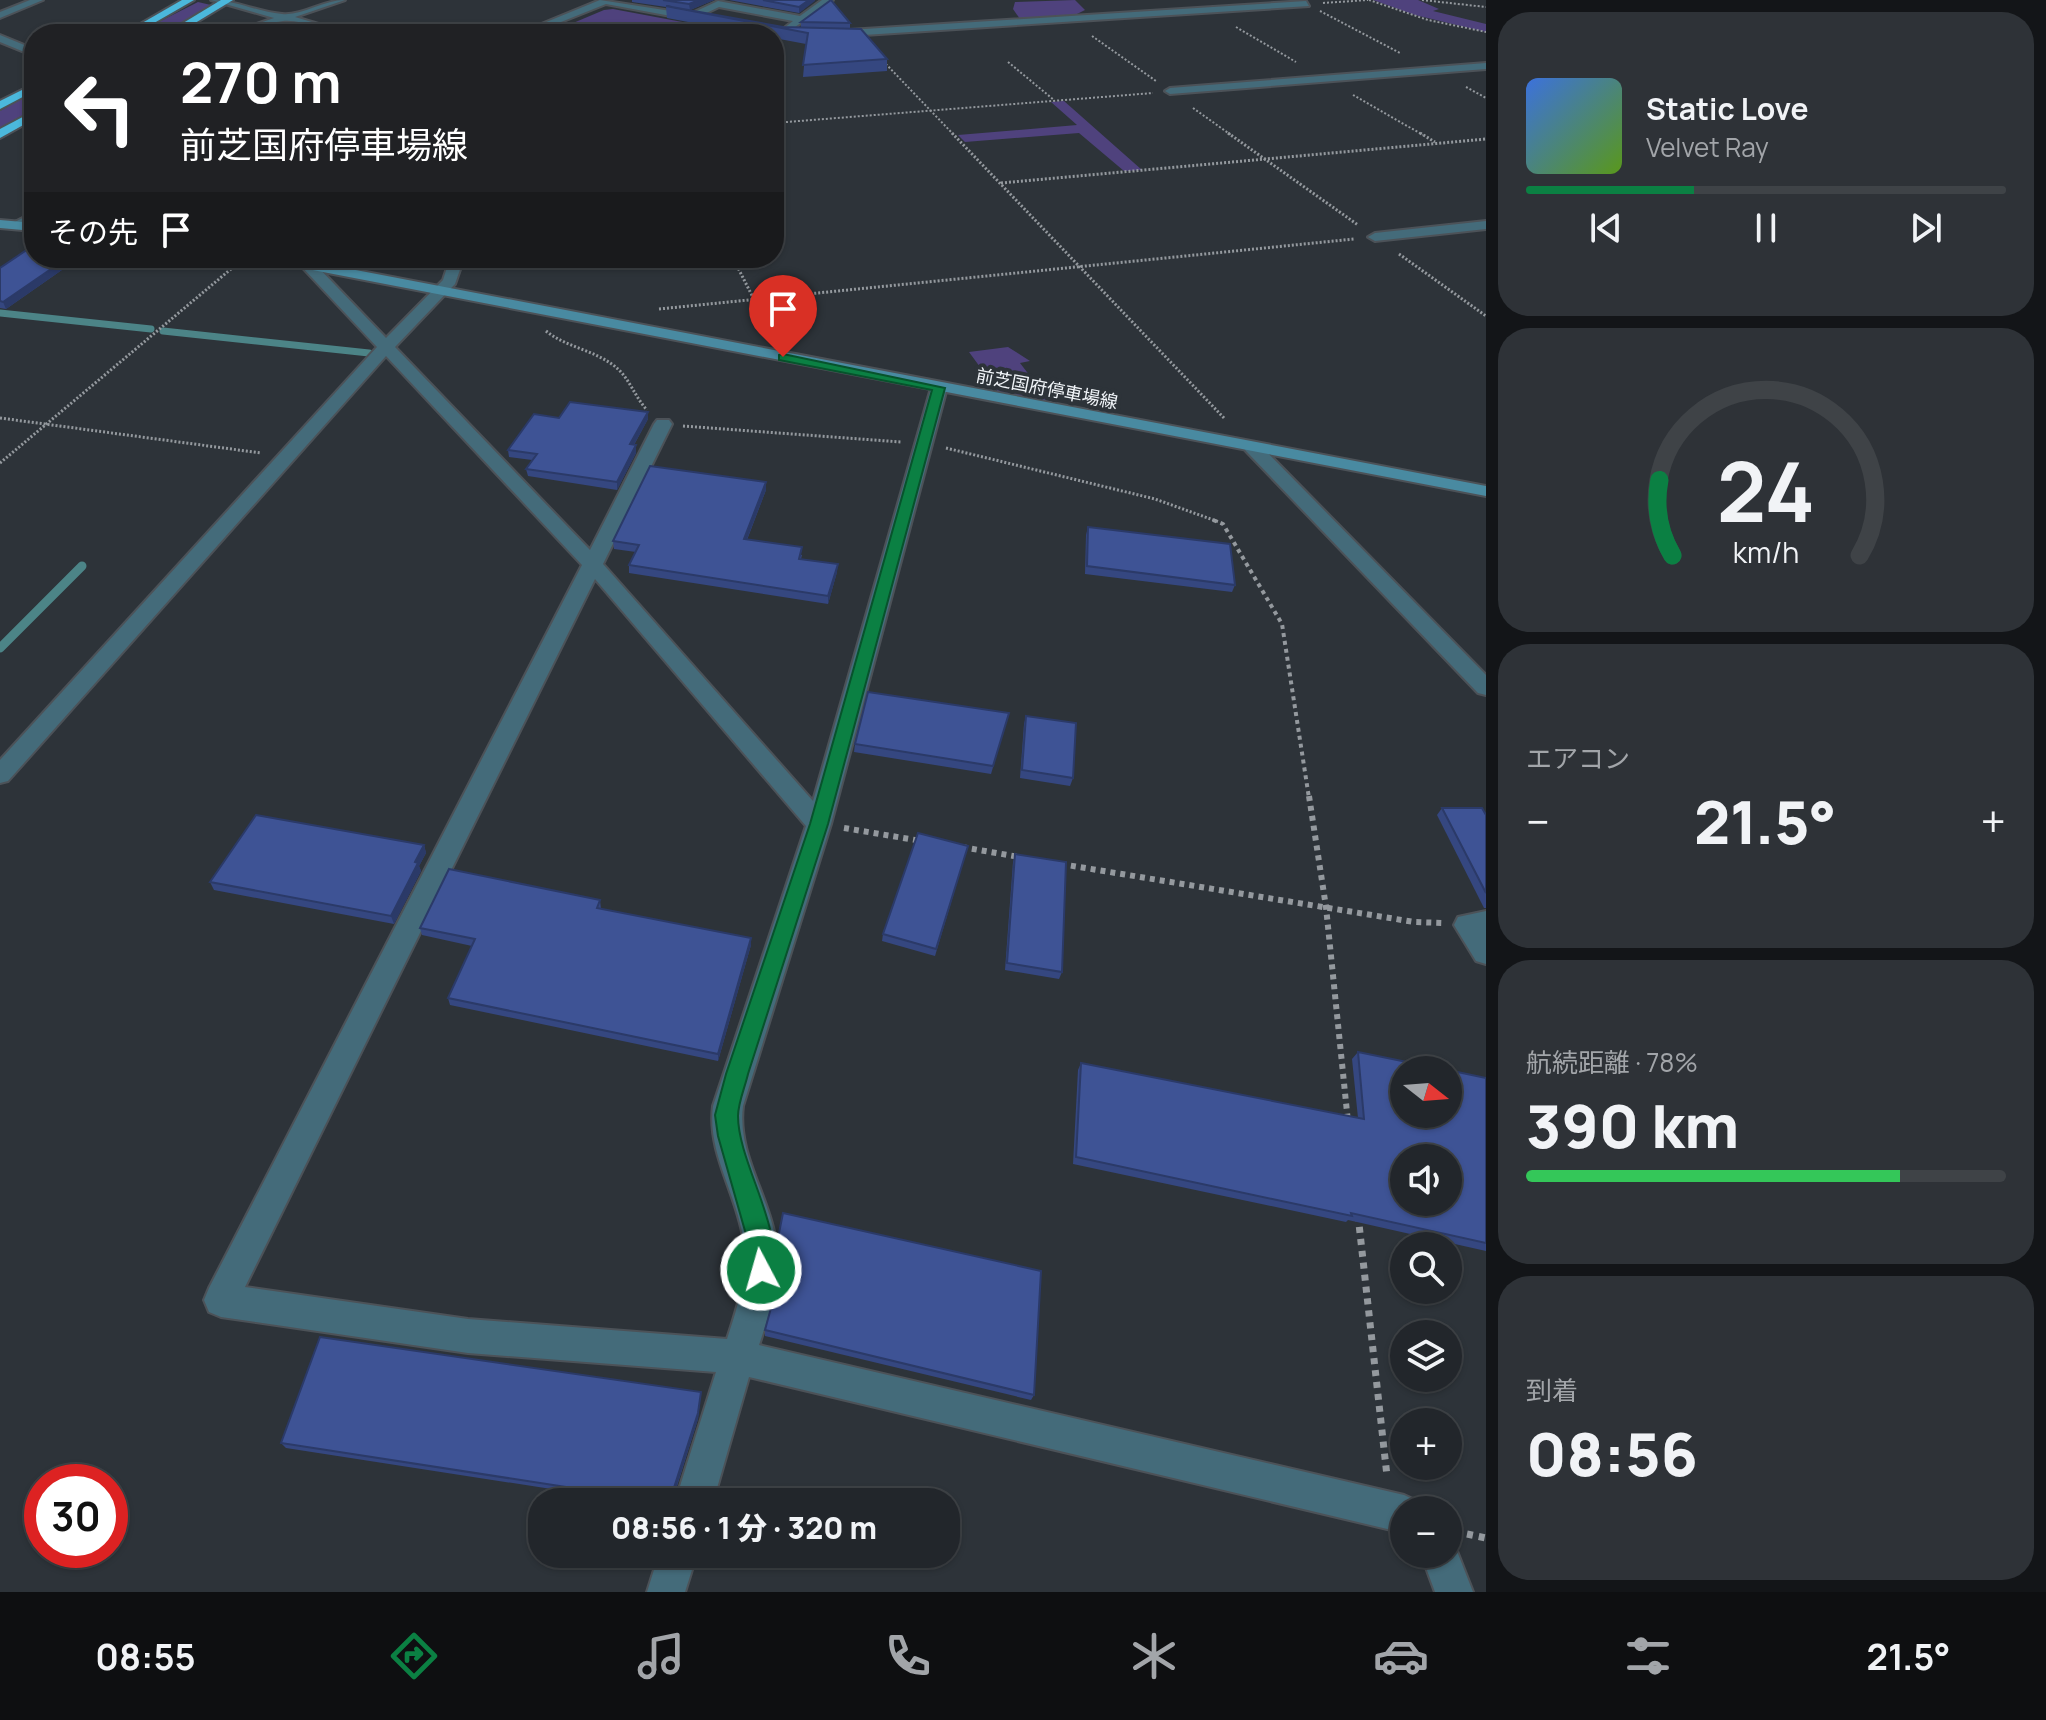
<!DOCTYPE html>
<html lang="ja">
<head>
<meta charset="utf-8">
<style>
  body { margin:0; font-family:Manrope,"Noto Sans JP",sans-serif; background:#2e3237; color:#f1f3f6; height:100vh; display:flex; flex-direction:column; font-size:30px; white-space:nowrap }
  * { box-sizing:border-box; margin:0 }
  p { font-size:26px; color:#a2a5a9 }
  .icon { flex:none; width:44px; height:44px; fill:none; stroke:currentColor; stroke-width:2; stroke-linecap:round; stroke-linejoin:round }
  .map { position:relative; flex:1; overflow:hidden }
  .details { display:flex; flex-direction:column; gap:12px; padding:12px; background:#131518; width:560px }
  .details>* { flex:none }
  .guide { position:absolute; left:24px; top:24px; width:760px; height:244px; border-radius:32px; box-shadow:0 2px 6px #0004,0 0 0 2px #3f4347; background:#202124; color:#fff; overflow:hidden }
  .needle { width:52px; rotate:107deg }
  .controls { position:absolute; left:1390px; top:1056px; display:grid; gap:16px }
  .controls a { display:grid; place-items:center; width:72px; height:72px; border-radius:50%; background:#22262b; box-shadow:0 2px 6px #0004,0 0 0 2px #3f4347; font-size:40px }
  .speed { position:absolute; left:24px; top:1464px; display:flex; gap:16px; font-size:40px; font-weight:700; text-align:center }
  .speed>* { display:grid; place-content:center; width:104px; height:104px; border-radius:50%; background:#22262b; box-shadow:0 2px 6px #0004,0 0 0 2px #3f4347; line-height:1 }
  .speed .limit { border:12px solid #d22; background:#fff; color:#111 }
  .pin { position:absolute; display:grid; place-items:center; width:68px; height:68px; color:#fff; margin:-82px -34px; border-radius:50% 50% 50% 0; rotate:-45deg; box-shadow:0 0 8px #0007 }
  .pin .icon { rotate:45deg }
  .me { position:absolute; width:88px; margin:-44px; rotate:354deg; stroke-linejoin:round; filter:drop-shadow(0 0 6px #0008) }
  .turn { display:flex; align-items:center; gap:28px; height:168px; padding:0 24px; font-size:36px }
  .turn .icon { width:104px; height:104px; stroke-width:2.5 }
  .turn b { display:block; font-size:56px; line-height:68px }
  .then { display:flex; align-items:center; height:76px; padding:0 24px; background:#0003; gap:16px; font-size:30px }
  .big { font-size:60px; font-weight:800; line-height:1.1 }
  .details .tile { flex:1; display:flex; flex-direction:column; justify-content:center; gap:12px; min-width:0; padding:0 28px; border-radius:32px; background:#2e3237 }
  .details .dial { align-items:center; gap:0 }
  .dial svg { height:208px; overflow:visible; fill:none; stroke:#3f4347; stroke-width:7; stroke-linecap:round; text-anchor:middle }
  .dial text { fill:#f1f3f6; stroke:none }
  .song { display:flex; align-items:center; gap:24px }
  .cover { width:96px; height:96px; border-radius:12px; background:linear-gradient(135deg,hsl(220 70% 55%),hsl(90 70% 35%)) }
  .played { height:8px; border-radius:4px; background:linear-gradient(90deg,#0b8043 35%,#3f4347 35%) }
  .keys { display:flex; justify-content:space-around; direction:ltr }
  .heat { display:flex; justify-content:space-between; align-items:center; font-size:44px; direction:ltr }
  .charge { height:12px; border-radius:6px; background:linear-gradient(90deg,#34c759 78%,#3f4347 0) }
  .trip { position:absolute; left:528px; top:1488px; width:432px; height:80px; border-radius:32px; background:#22262b; box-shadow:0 2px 6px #0004,0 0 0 2px #3f4347; font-weight:800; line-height:80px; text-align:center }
  .dock { display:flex; height:128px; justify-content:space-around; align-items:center; background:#0e0f11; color:#a2a5a9 }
  .dock .icon { width:56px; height:56px }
  .dock .on { color:#0b8043 }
  .dock b { font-size:36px; color:#f1f3f6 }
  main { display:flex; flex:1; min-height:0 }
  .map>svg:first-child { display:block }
</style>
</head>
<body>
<main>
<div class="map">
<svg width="1486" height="1592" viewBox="0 0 1486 1592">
  <rect width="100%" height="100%" fill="#2d3339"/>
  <!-- green -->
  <g fill="#4f427d">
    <polygon points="1075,0 1085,10 1067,19 1020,19 1013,9 1015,2"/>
    <polygon points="1373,0 1418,0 1439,9 1433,11 1486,24 1486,32 1415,15"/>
    <polygon points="198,2 211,5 162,34 135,34"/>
    <polygon points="613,9 725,30 719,34 547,34 604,10"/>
    <polygon points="34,91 34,109 0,128 0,111"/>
    <polygon points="1064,101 1142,170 1124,171 1079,133 965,142 958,135 1077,125 1051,102"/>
    <polygon points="1008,347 1030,361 1020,363 1050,402 999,393 969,352"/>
  </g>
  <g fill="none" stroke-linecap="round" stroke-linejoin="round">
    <!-- stream-far1 -->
    <g stroke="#4c8487" stroke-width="7">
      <polyline points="0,313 151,329"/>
      <polyline points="163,331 369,353"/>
    </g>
    <!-- stream -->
    <polyline stroke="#4c8487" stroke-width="9" points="0,648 82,566"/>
    <!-- street casing -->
    <g stroke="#4c5258" stroke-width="4">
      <g id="street">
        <polygon points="30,0 43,0 0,18 0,12"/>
        <path d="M211,0C236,0 257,12 282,14C302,16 323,0 345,0L295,17L352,34C329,34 303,19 283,21C264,23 248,34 228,34L274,18Z"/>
        <polygon points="600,0 690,14 718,1 800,16 822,0 833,0 788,32 783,29 793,21 719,7 700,16 703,18 698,21 606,4 531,34 517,34"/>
        <polygon points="1306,1 1309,6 833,37 828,34 833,31"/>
        <polygon points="0,35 34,49 34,56 0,42"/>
        <polygon points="1486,63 1486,69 1170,94 1165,91 1170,88"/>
        <polygon points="34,212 34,222 25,228 15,228 15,222"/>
        <polygon points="1486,221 1486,229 1375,241 1368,237 1375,233"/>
        <path d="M299,258H313V262L386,338L443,280L450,258H464L455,284L395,347L590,550L654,424L657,420H669L672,424L603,564L813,801L931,388L933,385H945L947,388L831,824L743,1106C737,1152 767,1193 775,1236C782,1273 771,1310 759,1345L1404,1495L1417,1501L1421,1510H1404V1533L749,1377L713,1502H675L716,1372L468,1353L221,1317L209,1312L204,1300L209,1288L582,565L386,356L8,781L0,783V760L377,347L301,266ZM595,579L806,826L713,1106C707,1152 736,1193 743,1237C749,1272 738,1306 727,1339L468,1319L245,1287Z"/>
        <polygon points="1252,442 1258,443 1486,675 1486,695 1478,693 1246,451 1243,447"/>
        <polygon points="1486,911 1486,964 1476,961 1454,925 1458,917"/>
        <polygon points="1448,1538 1453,1541 1473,1592 1435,1592 1421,1554 1448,1554"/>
        <polygon points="659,1554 697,1554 685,1592 647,1592"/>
      </g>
    </g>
    <!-- secondary casing -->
    <g stroke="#4c5258" stroke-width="4">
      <g id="secondary">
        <polygon points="0,220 34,223 34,231 0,228"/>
        <polygon points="264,258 293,258 1486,486 1486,496 271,262"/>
      </g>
    </g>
    <!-- highway casing -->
    <g stroke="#4c5258" stroke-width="4">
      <g id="highway">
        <polygon points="182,0 194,0 135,34 123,34"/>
        <polygon points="221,0 233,0 177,34 165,34"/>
        <polygon points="34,84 34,91 0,109 0,101"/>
        <polygon points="34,111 34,119 0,138 0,129"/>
      </g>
    </g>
    <!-- path-far4 -->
    <g stroke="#94999e" stroke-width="2" stroke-dasharray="2 2" stroke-linecap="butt">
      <polyline points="1369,0 1428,20 1486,32"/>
      <polyline points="1422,0 1486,7"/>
      <polyline points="1323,3 1368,0"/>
      <polyline points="1320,11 1400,53"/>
      <polyline points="1236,27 1296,62"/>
      <polyline points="1092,36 1156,81"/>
      <polyline points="883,61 954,135"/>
      <polyline points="1008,62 1054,100"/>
      <polyline points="1466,87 1486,98"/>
      <polyline points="1353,95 1423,135"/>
      <polyline points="1193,108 1231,135"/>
      <polyline points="774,123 1153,93"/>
    </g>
    <!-- path-far3 -->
    <g stroke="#94999e" stroke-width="3" stroke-dasharray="2 2" stroke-linecap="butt">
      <polyline points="952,133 1224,418"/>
      <polyline points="1228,133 1358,225"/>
      <polyline points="1420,133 1435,142"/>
      <polyline points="1001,183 1486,139"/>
      <polyline points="1399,254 1486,316"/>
      <polyline points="733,258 772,335"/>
      <polyline points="659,309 1354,239"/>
      <path d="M546,331C566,347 593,350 613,365C629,376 634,396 647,410"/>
      <polyline points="0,418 261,453"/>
      <polyline points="683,426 901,442"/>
      <polyline points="946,448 1155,499 1219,522"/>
      <polyline points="0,463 244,258"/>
    </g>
    <!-- path-far2 -->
    <polyline stroke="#94999e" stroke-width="4" stroke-dasharray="4 4" stroke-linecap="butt" points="1213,520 1223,524 1282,624 1309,798"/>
    <!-- path-far1 -->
    <g stroke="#94999e" stroke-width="6" stroke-dasharray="5 5" stroke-linecap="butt">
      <polyline points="1309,796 1326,907 1348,1122"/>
      <polyline points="844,828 921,841"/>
      <polyline points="962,847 1019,857"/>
      <polyline points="1061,864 1414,922 1442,923"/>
    </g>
    <!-- path -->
    <g stroke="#94999e" stroke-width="7" stroke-dasharray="6 6" stroke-linecap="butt">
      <polyline points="1358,1215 1387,1476"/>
      <polyline points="1467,1534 1486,1538"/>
    </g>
    <!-- street -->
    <use href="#street" fill="#446b7a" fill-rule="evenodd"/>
    <!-- secondary -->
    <use href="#secondary" fill="#498aa1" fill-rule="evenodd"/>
    <!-- highway -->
    <use href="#highway" fill="#4bb8dc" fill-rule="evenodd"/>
  </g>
  <!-- wall -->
  <g fill="#354780">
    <polygon points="632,0 714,0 690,10 668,7 783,27 801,27 801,22 850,23 850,29 887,59 887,71 803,77 806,44 774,38 774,34 752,34 667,18 666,7 632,2"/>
    <polygon points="729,0 815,0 799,13"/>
    <polygon points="34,258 79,258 6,309 0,308 0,268"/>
    <polygon points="559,418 648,419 634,445 636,445 636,453 617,490 528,476 526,469 532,460 509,457 508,450"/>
    <polygon points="766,482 766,490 747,540 802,555 801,559 837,572 828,604 629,573 629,565 636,552 614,549 613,541"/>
    <polygon points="1088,527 1235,585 1232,592 1085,574 1086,535"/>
    <polygon points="1009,713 991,774 854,752 855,744"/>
    <polygon points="1026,716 1073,778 1070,786 1020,778 1024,724"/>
    <polygon points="1442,808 1486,815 1486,908 1484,908 1437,815"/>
    <polygon points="424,845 426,853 419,866 421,871 394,924 214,890 210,882"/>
    <polygon points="968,846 935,956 882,941 883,934"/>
    <polygon points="1015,854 1062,972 1059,979 1005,970 1013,862"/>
    <polygon points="600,900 601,909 751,945 718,1061 450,1005 448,998 472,946 422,935 420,928"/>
    <polygon points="1358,1052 1486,1078 1486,1251 1348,1220 1346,1222 1073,1164 1078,1070 1081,1063 1358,1118 1352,1059"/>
    <polygon points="777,1286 1034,1395 1031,1400 765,1336 765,1330"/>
    <polygon points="701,1392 698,1419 673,1499 674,1501 685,1502 635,1502 286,1448 281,1443"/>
  </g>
  <!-- shaded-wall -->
  <g fill="#2b3a68">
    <polygon points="699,0 714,0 690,10 689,4"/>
    <polygon points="809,0 815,0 815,1 799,13 799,7"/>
    <polygon points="67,258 79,258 6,309 3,302"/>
    <polygon points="648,412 648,419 630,452 630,444"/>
    <polygon points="636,445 636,453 617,490 617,482"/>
    <polygon points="766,482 766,490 744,547 744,539"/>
    <polygon points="838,564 837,572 828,604 828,596"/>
    <polygon points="424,845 426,853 419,866 421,871 394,924 391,916 415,862"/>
    <polygon points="751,938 751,945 718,1061 718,1054"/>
    <polygon points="701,1392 698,1419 672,1501 671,1497"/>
  </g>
  <!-- building -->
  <g fill="#3e5395" stroke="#2b3a68" stroke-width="2" fill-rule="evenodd">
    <polygon points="663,0 699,0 689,4"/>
    <polygon points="763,0 809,0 799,7"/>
    <polygon points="831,0 850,23 801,22"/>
    <polygon points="666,6 783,27 861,29 887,59 803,65 808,33"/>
    <polygon points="34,245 34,258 67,258 3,302 0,301 0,268"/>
    <polygon points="570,402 648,412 630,444 636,445 617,482 526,469 537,454 508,450 534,414 559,418"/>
    <polygon points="650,466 766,482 744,539 802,547 799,559 838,564 828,596 629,565 639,545 613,541"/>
    <polygon points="1088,527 1230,544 1235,585 1087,566"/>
    <polygon points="868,692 1009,713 993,766 855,744"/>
    <polygon points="1026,716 1076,723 1073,778 1022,770"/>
    <polygon points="1442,808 1482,808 1486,815 1486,893"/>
    <polygon points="256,815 424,845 415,862 418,863 391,916 210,882"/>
    <polygon points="918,833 968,846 936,949 883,934"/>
    <polygon points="1015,854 1066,862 1062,972 1007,963"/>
    <polygon points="449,869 600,900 597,908 751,938 718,1054 448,998 475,939 420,928"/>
    <path d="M1358,1052L1446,1070H1404V1114H1448V1070L1486,1078V1243L1351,1213L1352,1216L1076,1157L1081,1063L1364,1119ZM1404,1158H1448V1202H1404Z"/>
    <polygon points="783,1213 1041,1271 1034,1395 765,1330 777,1286 779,1233"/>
    <polygon points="320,1337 701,1392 698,1413 671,1497 674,1501 685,1501 684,1502 663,1502 281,1443"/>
  </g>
  <!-- route -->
  <path fill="#0b8043" stroke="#07532c" stroke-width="2" d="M783,354L945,388L828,824L748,1074C745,1087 738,1103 738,1116C738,1164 788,1234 770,1279L761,1282L752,1279L748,1270L747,1238L718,1136L715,1115L726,1074L810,824L932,390L779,360V355Z"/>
  <g text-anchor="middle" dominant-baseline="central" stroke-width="8" stroke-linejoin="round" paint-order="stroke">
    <!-- far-street labels -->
    <g font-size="18" fill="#f1f5f9" stroke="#2d3339">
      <text transform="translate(1047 388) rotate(11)">前芝国府停車場線</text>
    </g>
  </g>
</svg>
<div class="controls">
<a><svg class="needle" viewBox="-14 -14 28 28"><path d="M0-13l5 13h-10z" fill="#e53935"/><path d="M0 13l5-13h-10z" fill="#a2a5a9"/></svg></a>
<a><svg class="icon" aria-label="sound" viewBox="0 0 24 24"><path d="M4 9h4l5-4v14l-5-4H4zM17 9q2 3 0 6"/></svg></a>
<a><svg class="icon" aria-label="search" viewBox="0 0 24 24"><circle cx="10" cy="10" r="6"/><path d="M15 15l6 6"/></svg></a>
<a><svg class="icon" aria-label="layers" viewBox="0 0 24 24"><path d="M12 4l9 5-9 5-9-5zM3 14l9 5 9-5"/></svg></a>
<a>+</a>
<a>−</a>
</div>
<div class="speed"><div class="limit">30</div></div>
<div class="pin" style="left:783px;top:357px;background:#d93025"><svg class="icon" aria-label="arrive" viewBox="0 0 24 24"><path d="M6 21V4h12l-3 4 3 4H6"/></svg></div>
<svg class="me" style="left:761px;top:1270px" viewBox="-20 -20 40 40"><circle r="17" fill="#0b8043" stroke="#fff" stroke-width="3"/><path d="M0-11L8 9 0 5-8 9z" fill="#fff"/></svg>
<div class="trip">08:56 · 1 分 · 320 m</div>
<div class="guide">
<div class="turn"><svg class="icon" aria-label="left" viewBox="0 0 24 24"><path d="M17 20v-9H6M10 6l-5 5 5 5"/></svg><div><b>270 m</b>前芝国府停車場線</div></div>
<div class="then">その先<svg class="icon" aria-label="arrive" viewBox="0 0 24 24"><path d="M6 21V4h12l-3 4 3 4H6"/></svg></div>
</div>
</div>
<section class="details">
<div class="tile">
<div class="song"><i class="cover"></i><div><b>Static Love</b><p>Velvet Ray</p></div></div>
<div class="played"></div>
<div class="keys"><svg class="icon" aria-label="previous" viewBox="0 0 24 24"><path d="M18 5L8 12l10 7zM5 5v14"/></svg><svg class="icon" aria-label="pause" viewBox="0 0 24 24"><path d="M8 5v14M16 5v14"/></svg><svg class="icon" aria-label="next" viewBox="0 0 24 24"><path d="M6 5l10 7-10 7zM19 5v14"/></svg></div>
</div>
<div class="tile dial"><svg viewBox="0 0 100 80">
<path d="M14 69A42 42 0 1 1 86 69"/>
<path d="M14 69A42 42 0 0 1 9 40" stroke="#0b8043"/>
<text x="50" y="56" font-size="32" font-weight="700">24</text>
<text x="50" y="72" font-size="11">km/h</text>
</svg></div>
<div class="tile"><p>エアコン</p>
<div class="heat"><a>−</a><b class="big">21.5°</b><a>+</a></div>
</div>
<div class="tile"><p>航続距離 · 78%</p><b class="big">390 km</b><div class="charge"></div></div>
<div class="tile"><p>到着</p><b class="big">08:56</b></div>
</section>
</main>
<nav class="dock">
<b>08:55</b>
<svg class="icon on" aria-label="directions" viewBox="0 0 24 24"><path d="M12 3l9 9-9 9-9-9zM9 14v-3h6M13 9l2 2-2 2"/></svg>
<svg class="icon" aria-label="music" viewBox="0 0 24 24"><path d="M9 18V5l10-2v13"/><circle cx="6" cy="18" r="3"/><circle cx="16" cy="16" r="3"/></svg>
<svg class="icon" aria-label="phone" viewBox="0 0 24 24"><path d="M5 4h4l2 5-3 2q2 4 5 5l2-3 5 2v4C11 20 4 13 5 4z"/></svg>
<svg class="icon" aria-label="climate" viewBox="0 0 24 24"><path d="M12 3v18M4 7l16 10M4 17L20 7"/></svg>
<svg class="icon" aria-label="car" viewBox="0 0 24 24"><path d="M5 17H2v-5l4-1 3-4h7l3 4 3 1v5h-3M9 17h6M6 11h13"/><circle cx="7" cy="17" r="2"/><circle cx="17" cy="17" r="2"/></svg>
<svg class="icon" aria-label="filters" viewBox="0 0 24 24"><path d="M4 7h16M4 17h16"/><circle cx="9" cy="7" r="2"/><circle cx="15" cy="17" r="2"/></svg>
<b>21.5°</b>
</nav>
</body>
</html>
